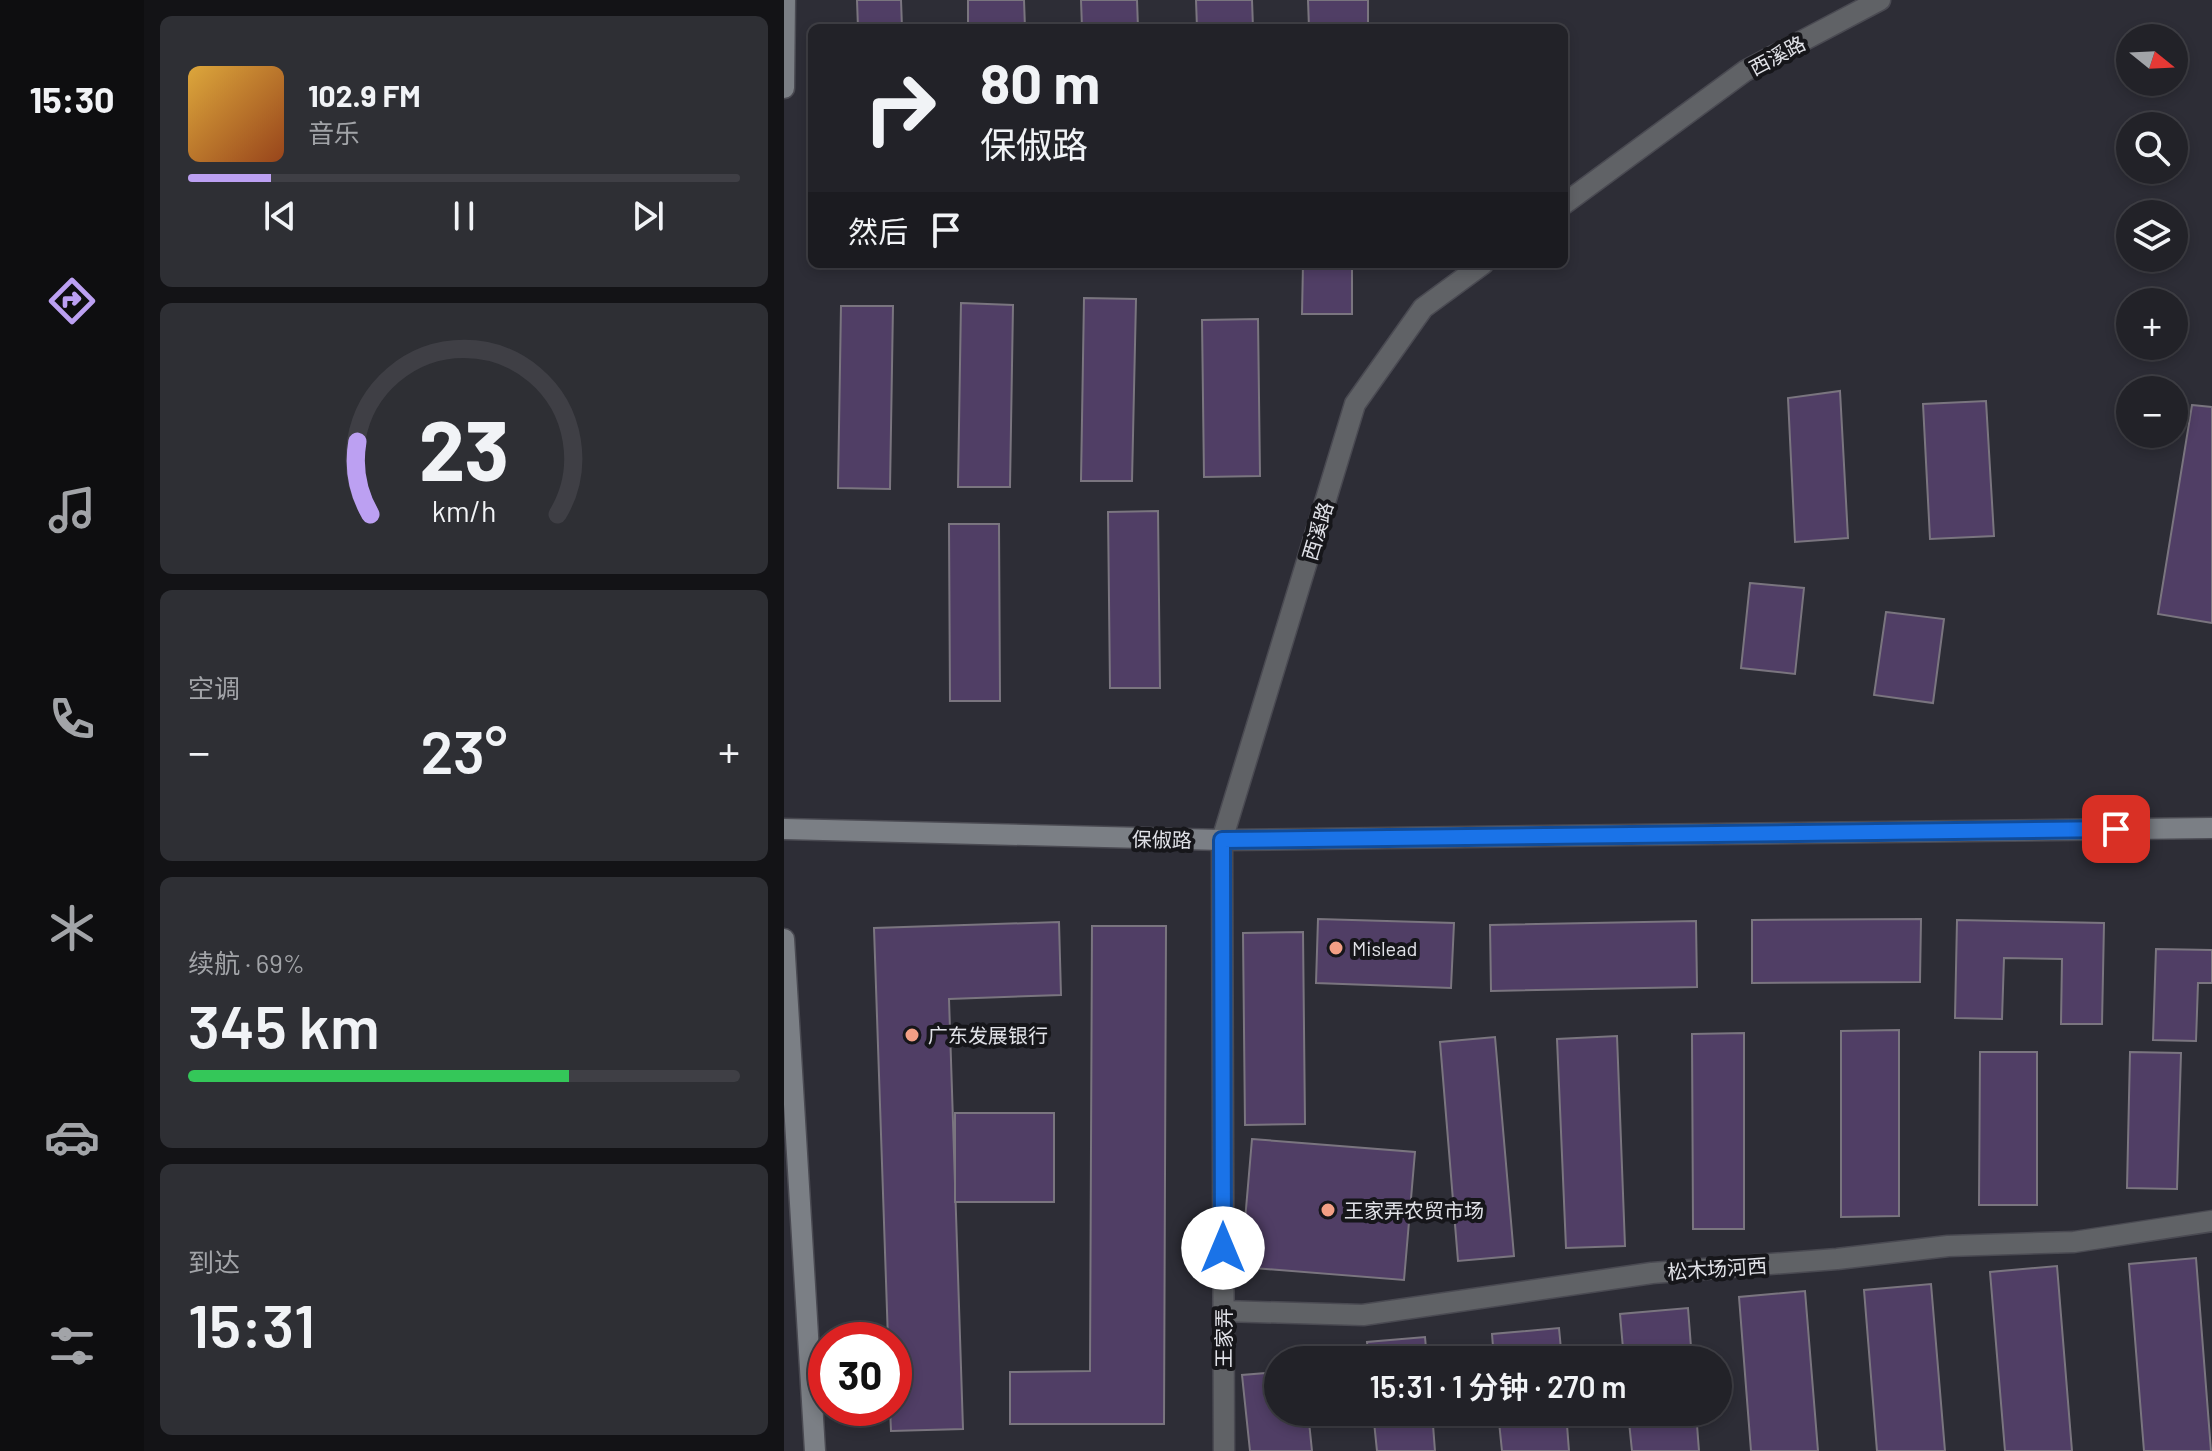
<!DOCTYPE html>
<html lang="zh">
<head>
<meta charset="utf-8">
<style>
  body { margin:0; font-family:Barlow,"Noto Sans SC",sans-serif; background:#2e2f34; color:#f1f3f6; height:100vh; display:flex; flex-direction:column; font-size:30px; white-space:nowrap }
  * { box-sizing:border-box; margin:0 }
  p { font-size:26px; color:#a2a4a8 }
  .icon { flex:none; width:44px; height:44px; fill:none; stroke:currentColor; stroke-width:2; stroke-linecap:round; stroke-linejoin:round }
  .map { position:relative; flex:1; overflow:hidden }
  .sheet { display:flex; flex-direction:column; gap:16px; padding:16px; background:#131316; width:640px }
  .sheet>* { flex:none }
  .guide { position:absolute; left:24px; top:24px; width:760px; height:244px; border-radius:12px; box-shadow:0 4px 12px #0003,0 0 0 2px #3f3f45; background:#222228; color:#f1f3f6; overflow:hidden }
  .needle { width:52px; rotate:108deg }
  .controls { position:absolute; left:1332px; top:24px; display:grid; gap:16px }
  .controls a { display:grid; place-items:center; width:72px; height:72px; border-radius:50%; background:#222228; box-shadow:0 4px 12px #0003,0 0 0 2px #3f3f45; font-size:40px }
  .speed { position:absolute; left:24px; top:1322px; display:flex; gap:16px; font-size:40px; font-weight:700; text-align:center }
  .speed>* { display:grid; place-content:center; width:104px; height:104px; border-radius:50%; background:#222228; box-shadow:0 4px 12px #0003,0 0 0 2px #3f3f45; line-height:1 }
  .speed .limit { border:12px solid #d22; background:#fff; color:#111 }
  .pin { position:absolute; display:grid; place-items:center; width:68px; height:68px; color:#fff; margin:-34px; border-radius:16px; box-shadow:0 4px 12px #0006 }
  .me { position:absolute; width:88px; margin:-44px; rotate:0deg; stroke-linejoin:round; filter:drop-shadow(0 0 6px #0008) }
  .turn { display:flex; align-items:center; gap:28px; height:168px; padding:0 40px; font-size:36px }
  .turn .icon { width:104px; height:104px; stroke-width:2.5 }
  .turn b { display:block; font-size:56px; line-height:68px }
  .then { display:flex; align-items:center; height:76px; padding:0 40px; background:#0003; gap:16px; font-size:30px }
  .big { font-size:60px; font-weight:600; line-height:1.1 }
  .sheet .widget { flex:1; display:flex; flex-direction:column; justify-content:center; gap:12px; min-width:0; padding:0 28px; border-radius:12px; background:#2e2f34 }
  .sheet .dial { align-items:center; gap:0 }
  .dial svg { height:208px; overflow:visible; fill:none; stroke:#3f3f45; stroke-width:7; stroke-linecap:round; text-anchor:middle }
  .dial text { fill:#f1f3f6; stroke:none }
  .song { display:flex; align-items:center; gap:24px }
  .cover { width:96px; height:96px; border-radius:12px; background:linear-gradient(135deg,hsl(40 70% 55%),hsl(20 70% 35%)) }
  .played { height:8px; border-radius:4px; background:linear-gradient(90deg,#bca0f2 15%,#3f3f45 15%) }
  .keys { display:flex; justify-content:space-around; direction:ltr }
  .heat { display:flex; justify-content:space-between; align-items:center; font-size:44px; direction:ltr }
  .charge { height:12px; border-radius:6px; background:linear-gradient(90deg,#34c759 69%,#3f3f45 0) }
  .trip { position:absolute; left:480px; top:1346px; width:468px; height:80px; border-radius:40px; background:#222228; box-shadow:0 4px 12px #0003,0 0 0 2px #3f3f45; font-weight:600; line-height:80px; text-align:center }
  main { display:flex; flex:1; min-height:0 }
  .tab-bar { display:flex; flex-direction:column; width:144px; justify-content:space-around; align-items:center; background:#0e0e10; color:#a2a4a8 }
  .tab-bar .icon { width:56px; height:56px }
  .tab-bar .on { color:#bca0f2 }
  .tab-bar b { font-size:36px; color:#f1f3f6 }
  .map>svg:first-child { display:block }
</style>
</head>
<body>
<main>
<nav class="tab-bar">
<b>15:30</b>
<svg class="icon on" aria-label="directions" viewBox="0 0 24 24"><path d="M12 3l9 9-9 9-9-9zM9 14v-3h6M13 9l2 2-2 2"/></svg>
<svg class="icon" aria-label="music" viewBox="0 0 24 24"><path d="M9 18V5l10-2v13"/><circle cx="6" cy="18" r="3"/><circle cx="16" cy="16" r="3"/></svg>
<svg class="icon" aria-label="phone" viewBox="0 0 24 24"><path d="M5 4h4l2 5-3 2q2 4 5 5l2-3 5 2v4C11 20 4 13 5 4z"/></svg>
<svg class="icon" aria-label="climate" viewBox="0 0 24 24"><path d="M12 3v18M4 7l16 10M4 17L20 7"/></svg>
<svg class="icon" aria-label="car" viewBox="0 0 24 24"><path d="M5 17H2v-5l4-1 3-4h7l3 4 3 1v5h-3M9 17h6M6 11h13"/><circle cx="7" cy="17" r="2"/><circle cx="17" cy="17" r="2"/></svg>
<svg class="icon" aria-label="filters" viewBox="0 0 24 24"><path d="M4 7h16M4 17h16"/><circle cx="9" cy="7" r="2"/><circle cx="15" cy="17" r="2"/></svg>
</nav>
<section class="sheet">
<div class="widget">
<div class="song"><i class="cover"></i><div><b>102.9 FM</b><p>音乐</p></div></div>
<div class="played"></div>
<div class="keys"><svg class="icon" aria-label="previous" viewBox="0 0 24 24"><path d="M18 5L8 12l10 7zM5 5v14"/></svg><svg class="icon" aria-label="pause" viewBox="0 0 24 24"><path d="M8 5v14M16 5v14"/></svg><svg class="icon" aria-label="next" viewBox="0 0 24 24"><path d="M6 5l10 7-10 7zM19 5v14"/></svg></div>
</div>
<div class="widget dial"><svg viewBox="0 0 100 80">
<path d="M14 69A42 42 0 1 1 86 69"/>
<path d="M14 69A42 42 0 0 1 9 41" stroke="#bca0f2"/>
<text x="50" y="56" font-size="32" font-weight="700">23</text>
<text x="50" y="72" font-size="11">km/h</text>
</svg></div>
<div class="widget"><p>空调</p>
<div class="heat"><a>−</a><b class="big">23°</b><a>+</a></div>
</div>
<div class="widget"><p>续航 · 69%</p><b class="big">345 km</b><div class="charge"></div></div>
<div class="widget"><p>到达</p><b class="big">15:31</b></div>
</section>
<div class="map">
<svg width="1428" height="1451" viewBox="0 0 1428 1451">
  <rect width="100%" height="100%" fill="#2d2d36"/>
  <!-- building -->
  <g fill="#503e65" stroke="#7a757f" stroke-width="2">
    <polygon points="73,0 117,0 118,28 74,28"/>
    <polygon points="184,0 240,0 241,28 184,28"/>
    <polygon points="297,0 353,0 354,28 298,28"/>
    <polygon points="412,0 468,0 469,28 413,28"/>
    <polygon points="524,0 584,0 584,28 525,28"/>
    <polygon points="519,264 568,264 568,314 518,314"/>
    <polygon points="300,298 352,299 348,481 297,481"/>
    <polygon points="177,303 229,305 226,487 174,487"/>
    <polygon points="57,306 109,306 106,489 54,488"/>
    <polygon points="474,319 476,476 420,477 418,320"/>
    <polygon points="1056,391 1064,538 1011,542 1004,398"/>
    <polygon points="1202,401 1210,536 1146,539 1139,404"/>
    <polygon points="1408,405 1428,407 1428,623 1374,614"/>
    <polygon points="374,511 376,688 326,688 324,512"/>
    <polygon points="165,524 215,524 216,701 166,701"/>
    <polygon points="966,583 1020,588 1011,674 957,668"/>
    <polygon points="1102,612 1160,619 1149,703 1090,695"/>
    <polygon points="534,919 670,923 667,988 532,983"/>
    <polygon points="1137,919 1136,982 968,983 968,920"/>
    <polygon points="1173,920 1320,923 1318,1024 1277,1024 1278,959 1220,958 1218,1019 1171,1018"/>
    <polygon points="912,921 913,987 707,991 706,925"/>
    <polygon points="275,922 277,995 165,999 179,1429 107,1431 106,1408 110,1408 110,1340 104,1340 90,928"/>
    <polygon points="308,926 382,926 380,1424 226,1424 226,1372 306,1371"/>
    <polygon points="519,932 521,1124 461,1125 459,933"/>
    <polygon points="1372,949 1428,950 1428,983 1414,983 1412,1041 1369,1040"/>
    <polygon points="1115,1030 1115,1216 1057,1217 1057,1031"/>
    <polygon points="960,1033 960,1229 909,1229 908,1034"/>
    <polygon points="833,1036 841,1246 782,1248 773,1039"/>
    <polygon points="711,1037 730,1256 674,1261 656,1042"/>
    <polygon points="1196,1052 1253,1052 1253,1205 1195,1205"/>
    <polygon points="1346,1052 1397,1053 1393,1189 1343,1188"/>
    <rect x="171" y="1113" width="99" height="89"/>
    <polygon points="468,1139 631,1152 620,1280 457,1267"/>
    <polygon points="1412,1258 1427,1451 1360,1451 1345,1264"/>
    <polygon points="1273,1266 1288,1451 1221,1451 1206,1272"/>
    <polygon points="1147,1284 1161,1451 1093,1451 1080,1290"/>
    <polygon points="1021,1291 1034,1451 967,1451 955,1297"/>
    <polygon points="904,1308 908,1360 840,1360 836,1314"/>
    <polygon points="775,1328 778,1360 710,1360 708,1334"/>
    <polygon points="641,1337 643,1360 585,1360 583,1342"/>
    <polygon points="494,1372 494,1412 524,1412 528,1451 466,1451 458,1375"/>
    <polygon points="589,1412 648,1412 651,1451 593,1451"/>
    <polygon points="714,1412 782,1412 785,1451 718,1451"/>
    <polygon points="844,1412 912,1412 915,1451 848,1451"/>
  </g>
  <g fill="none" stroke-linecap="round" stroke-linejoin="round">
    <!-- minor casing -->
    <g stroke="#4a4a52" stroke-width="23">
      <g id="minor">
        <polyline points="438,840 440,1451"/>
        <polyline points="439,1311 579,1315 868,1273 1053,1259 1164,1246 1290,1242 1428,1221"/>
      </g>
    </g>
    <!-- tertiary casing -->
    <g stroke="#4a4a52" stroke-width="23">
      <g id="tertiary">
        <polyline points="780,204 961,71 1096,0"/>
        <polyline points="438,840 571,404 639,308 699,264"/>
      </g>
    </g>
    <!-- secondary casing -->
    <g stroke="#4a4a52" stroke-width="23">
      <g id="secondary">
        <polyline points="0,88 1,0"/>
        <polyline points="0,829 438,840 1428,828"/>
        <polyline points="0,939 31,1451"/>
      </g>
    </g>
    <!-- minor -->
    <use href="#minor" stroke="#606266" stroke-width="20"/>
    <!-- tertiary -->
    <use href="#tertiary" stroke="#606266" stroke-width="20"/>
    <!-- secondary -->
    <use href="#secondary" stroke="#7b7f85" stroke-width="20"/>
  </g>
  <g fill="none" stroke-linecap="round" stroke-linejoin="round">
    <!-- route casing -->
    <g stroke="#114b97" stroke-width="20">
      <polyline id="route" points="439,1248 438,840 1332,829"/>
    </g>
    <!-- route -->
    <use href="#route" stroke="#1a73e8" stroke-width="14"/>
  </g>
  <!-- markers -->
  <g fill="#f39f85" stroke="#16161a" stroke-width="3">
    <circle cx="552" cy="948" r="8"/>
    <circle cx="128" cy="1035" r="8"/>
    <circle cx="544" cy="1210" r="8"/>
  </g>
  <g text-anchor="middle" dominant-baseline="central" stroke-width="8" stroke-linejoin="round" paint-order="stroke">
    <!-- street labels -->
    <g font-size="20" fill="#e1e2e8" stroke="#16161a">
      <text transform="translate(993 55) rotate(-28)">西溪路</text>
      <text transform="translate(533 531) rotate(-73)">西溪路</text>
      <text transform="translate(378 839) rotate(1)">保俶路</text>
      <text transform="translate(933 1268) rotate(-4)">松木场河西</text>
      <text transform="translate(439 1338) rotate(-90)">王家弄</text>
    </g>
    <!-- poi labels -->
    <g font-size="20" fill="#e1e2e8" stroke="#16161a" text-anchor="start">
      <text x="568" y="948">Mislead</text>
      <text x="144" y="1035">广东发展银行</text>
      <text x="560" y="1210">王家弄农贸市场</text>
    </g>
  </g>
</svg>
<div class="controls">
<a><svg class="needle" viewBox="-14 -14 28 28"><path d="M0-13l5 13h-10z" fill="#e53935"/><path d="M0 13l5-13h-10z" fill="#a2a4a8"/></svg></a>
<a><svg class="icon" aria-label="search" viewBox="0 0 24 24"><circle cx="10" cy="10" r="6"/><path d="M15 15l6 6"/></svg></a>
<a><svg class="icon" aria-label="layers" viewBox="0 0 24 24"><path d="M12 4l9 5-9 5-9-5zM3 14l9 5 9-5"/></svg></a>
<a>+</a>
<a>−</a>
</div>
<div class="speed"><div class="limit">30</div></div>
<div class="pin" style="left:1332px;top:829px;background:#d93025"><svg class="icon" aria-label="arrive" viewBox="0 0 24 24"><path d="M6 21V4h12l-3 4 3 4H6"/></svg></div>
<svg class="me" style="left:439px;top:1248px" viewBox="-20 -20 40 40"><circle r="19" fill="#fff"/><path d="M0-13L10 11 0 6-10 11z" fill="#1a73e8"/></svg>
<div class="trip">15:31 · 1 分钟 · 270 m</div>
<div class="guide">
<div class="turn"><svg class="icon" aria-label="right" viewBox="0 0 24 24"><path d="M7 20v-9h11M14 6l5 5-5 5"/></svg><div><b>80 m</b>保俶路</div></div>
<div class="then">然后<svg class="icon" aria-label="arrive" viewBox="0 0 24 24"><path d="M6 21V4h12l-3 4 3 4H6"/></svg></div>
</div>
</div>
</main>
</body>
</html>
